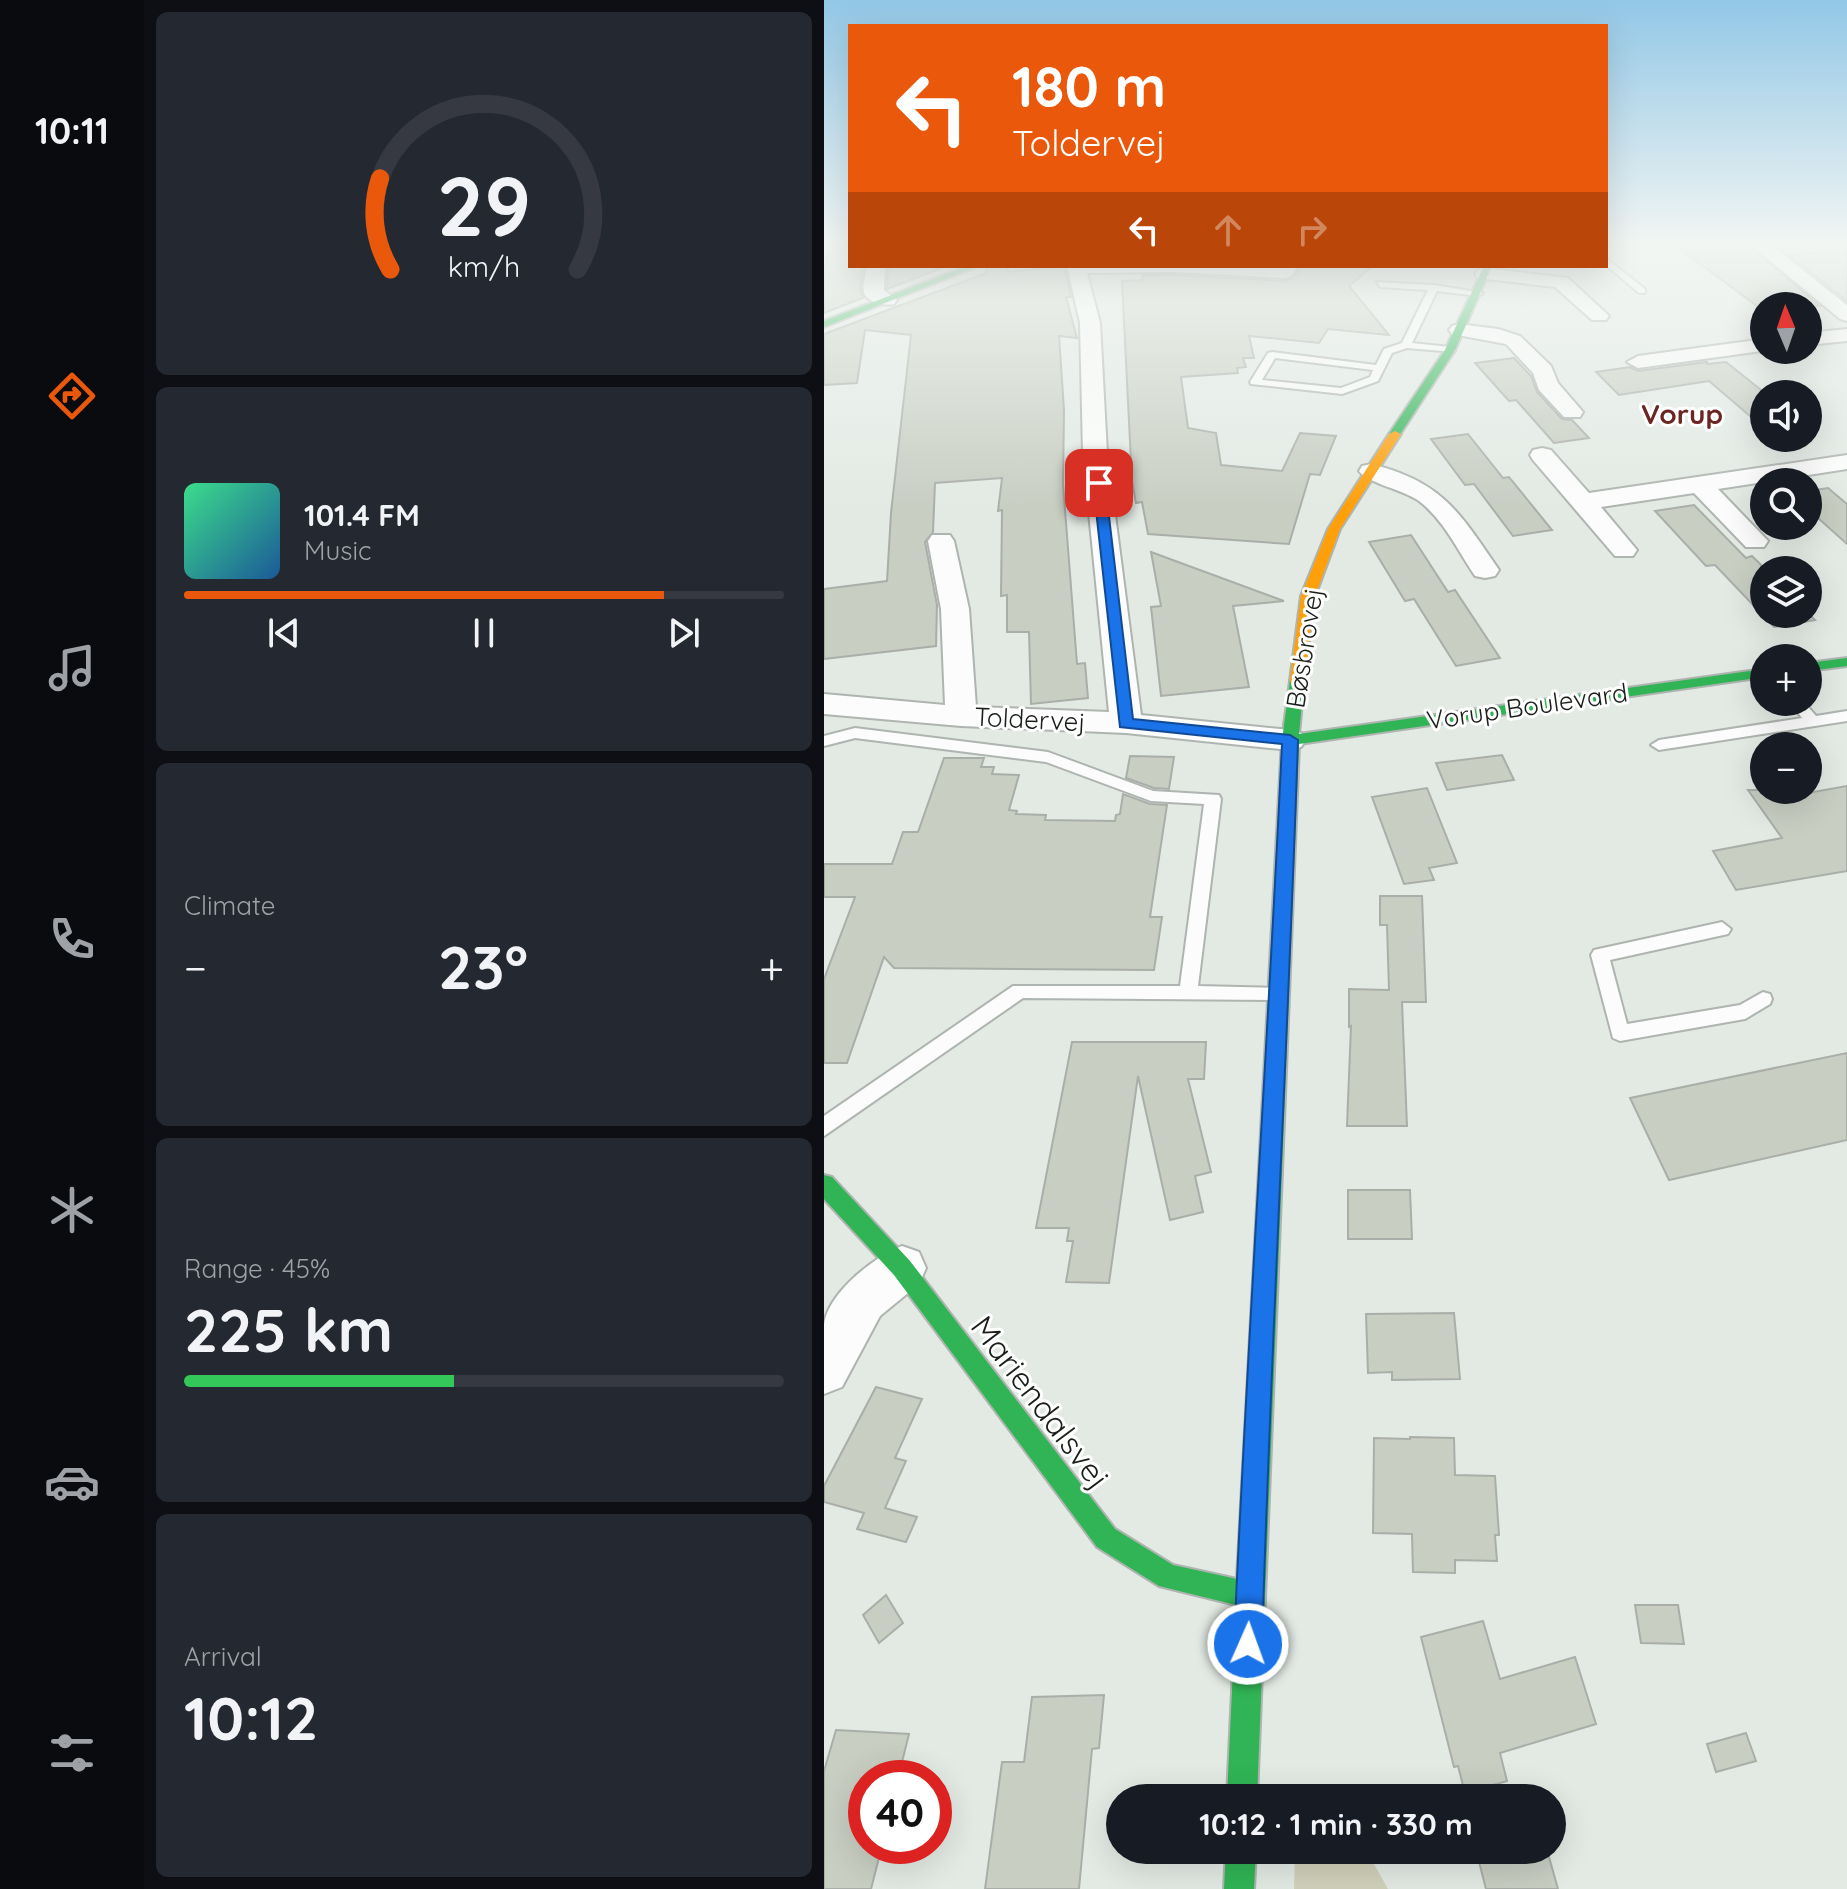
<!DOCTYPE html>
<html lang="en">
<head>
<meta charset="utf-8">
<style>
  body { margin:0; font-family:Quicksand,sans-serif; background:#242831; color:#f1f3f6; height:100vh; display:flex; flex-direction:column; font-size:30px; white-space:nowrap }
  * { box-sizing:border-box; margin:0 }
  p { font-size:26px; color:#9ea1a6 }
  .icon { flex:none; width:44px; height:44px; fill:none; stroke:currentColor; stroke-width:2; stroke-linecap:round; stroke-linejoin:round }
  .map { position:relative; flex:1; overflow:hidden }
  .drawer { display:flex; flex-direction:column; gap:12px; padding:12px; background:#0d0f14; width:680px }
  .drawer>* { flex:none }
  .guide { position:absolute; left:24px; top:24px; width:760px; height:244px; border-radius:0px; box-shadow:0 8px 32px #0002; background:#ea580c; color:#fff; overflow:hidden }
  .needle { width:52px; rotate:358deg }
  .fabs { position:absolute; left:926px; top:292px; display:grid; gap:16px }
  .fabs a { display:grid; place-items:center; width:72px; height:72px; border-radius:50%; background:#171b24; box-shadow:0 8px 32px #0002; font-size:40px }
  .speed { position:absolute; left:24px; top:1760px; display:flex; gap:16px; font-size:40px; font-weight:700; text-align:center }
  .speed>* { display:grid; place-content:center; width:104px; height:104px; border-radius:50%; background:#171b24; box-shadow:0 8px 32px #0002; line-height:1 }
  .speed .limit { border:12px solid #d22; background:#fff; color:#111 }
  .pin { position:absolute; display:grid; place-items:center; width:68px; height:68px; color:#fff; margin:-34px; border-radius:16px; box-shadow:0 4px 12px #0006 }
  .me { position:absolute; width:88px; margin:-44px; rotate:2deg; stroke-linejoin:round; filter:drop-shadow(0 0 6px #0008) }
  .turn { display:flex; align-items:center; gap:28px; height:168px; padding:0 32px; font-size:36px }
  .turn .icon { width:104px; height:104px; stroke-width:2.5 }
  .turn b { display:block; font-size:56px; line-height:68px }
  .lanes { display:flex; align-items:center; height:76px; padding:0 32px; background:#0003; justify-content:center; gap:40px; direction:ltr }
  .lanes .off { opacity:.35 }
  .big { font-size:60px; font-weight:700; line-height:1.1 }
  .drawer .widget { flex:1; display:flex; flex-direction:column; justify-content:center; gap:12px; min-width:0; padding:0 28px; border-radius:12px; background:#242831 }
  .drawer .dial { align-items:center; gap:0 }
  .dial svg { height:208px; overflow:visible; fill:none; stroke:#363941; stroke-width:7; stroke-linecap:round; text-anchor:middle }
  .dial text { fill:#f1f3f6; stroke:none }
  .song { display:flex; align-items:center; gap:24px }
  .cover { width:96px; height:96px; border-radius:12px; background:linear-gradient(135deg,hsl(150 70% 55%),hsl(210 70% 35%)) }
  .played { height:8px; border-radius:4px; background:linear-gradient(90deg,#ea580c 80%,#363941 80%) }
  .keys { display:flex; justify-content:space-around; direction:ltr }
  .heat { display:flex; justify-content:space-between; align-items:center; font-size:44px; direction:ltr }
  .charge { height:12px; border-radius:6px; background:linear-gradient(90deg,#34c759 45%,#363941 0) }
  .trip { position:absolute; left:282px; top:1784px; width:460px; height:80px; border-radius:40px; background:#171b24; box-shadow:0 8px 32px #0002; font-weight:700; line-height:80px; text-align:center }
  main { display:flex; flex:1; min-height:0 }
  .dock { display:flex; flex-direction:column; width:144px; justify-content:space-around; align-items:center; background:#090b0e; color:#9ea1a6 }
  .dock .icon { width:56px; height:56px }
  .dock .on { color:#ea580c }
  .dock b { font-size:36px; color:#f1f3f6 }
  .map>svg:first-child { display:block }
</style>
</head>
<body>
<main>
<nav class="dock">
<b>10:11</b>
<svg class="icon on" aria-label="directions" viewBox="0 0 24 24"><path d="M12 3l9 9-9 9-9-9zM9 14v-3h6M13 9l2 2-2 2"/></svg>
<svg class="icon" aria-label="music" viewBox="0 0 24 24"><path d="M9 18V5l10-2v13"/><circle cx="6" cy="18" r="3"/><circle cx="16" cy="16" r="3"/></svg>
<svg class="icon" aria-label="phone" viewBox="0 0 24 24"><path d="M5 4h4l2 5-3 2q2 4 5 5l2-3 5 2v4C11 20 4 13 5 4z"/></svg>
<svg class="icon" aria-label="climate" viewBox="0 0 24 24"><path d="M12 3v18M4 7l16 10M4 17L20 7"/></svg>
<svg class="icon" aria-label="car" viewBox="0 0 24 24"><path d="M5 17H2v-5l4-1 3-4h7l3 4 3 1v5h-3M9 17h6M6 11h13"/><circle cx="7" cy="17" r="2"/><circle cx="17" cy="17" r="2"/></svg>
<svg class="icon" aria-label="filters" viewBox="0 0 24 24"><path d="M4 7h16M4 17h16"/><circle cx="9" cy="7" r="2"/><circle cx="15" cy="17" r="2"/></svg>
</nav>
<section class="drawer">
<div class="widget dial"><svg viewBox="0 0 100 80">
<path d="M14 69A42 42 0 1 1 86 69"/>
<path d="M14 69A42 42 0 0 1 10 34" stroke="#ea580c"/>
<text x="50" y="56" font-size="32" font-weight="700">29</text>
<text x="50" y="72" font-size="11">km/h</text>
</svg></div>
<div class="widget">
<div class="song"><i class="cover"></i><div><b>101.4 FM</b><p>Music</p></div></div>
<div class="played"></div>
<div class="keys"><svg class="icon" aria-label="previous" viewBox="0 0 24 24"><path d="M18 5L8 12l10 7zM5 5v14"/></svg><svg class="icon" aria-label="pause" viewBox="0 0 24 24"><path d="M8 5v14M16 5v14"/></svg><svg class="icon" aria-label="next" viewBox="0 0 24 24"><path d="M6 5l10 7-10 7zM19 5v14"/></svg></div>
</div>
<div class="widget"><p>Climate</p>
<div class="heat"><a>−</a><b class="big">23°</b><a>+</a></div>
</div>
<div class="widget"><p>Range · 45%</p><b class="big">225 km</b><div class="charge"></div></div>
<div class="widget"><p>Arrival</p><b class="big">10:12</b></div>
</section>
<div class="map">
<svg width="1023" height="1889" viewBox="0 0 1023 1889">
  <rect width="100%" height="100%" fill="#e3eae4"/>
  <!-- green -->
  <polygon fill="#d2d1ba" points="480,1850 542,1850 564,1889 470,1889 471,1853"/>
  <!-- building -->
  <g fill="#c8cec2" stroke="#aaaea9" stroke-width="2">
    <polygon points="5,244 26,244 26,266 40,266 36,287 39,298 0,313 0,276"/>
    <polygon points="849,244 923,244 996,306 933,306"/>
    <polygon points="1023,250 1023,301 965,255"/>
    <polygon points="64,266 123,266 63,289"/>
    <polygon points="165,266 184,266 184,272 240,266 247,297 242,297 253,338 235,336 240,410 239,484 253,664 261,663 264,698 207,704 205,632 183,632 183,595 177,596 178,510 174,511 178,478 111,483 109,532 101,542 113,605 112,646 0,659 0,589 63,581 67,513 87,335 41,330 33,383 0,385 0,334 160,274"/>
    <polygon points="477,266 549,266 525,286 565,335 504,329 495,343 425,336 430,358 419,358 422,367 413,368 414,373 357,377 364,428 392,433 397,465 458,471 476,433 512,436 496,475 486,474 465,544 324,534 318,502 312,503 308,482 298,281 318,280 319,275 347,275 460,281 469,278"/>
    <polygon points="690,358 707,376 713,392 738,419 748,420 765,438 730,443 692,400 685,401 651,363"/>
    <polygon points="883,362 883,364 902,362 942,394 940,428 885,381 795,395 772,372 806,367 814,371"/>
    <polygon points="644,434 679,478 685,477 728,530 689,536 650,484 641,485 607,439"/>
    <polygon points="1004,488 1023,504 1023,544 984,509 984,491"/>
    <polygon points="870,505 922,558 928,556 942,570 940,614 984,613 991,620 950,627 891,565 882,566 831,511"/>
    <polygon points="587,535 624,592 631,590 676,658 632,666 590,599 581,601 545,542"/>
    <polygon points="327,552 460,601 409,606 425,687 337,696 327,607 337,606"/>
    <polygon points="678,755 690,780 623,790 612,763"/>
    <polygon points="306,756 350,757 345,789 330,788 302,778"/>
    <polygon points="120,758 160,758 157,767 170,767 168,774 195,775 185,810 193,811 192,814 222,815 221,820 291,821 292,815 296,814 299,794 326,804 343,805 326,917 338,917 330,970 70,968 60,957 23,1063 0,1063 0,979 31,897 0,897 0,864 68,864 79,832 94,832"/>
    <polygon points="1023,786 1023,871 912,890 889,851 958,838 924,790 982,790 984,793"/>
    <polygon points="603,788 633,863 605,868 610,880 580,884 548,797"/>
    <polygon points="556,896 598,896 602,1002 578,1002 583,1126 523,1126 527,1026 525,1027 525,989 565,990 563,925 556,925"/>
    <polygon points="248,1042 382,1042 380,1079 364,1079 387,1172 371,1176 379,1212 346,1220 314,1076 285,1283 242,1282 249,1241 243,1241 245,1228 212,1228"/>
    <polygon points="1023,1053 1023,1140 845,1180 806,1098"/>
    <polygon points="524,1190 586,1190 588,1239 524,1239"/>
    <polygon points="630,1313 636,1379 568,1380 568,1372 544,1373 542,1314"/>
    <polygon points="52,1387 98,1399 71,1458 82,1461 61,1508 93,1517 82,1542 33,1529 40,1513 0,1502 0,1486"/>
    <polygon points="586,1437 630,1438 631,1475 671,1476 675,1535 671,1535 673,1561 631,1560 631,1573 589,1572 588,1534 549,1533 550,1438 586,1439"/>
    <polygon points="62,1595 79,1623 55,1643 39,1615"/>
    <polygon points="811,1605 854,1605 860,1644 817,1643"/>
    <polygon points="659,1621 676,1679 751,1657 772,1724 676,1753 683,1781 641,1793 634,1766 630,1767 597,1637"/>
    <polygon points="280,1695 275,1748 268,1749 255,1889 161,1889 178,1762 200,1762 208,1697"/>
    <polygon points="12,1730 85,1734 74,1778 42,1778 42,1846 58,1846 47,1889 0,1889 0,1771"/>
    <polygon points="922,1733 932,1761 892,1772 883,1744"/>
    <polygon points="652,1850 723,1850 734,1889 662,1889"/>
  </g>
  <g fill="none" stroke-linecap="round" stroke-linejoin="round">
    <!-- lane casing -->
    <g stroke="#aeb4af" stroke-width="4">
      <g id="lane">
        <polygon points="782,258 821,289 821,293 815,293 782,265"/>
        <path d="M553,282L610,285L659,293L654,296L613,291L588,343L626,347L631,350L630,352L583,348L568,353L554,381L518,394L427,384L426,382L444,353L448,352L552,365L560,349L578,343L604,290L556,287ZM451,358L549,370L546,377L517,388L438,380Z"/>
        <polygon points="965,702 980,702 992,716 1023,711 1023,721 835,750 827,745 835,740 978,718"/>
        <polygon points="31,728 224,752 329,791 395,795 397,799 374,986 455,988 462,990 464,995 462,1000 199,998 0,1136 0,1116 189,986 356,986 380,804 327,801 222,762 31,738 0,746 0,736"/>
        <polygon points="898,922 907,929 904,934 786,960 803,1024 916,1005 939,992 946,994 948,999 946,1004 921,1019 796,1041 789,1038 767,955 770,950"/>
      </g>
    </g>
    <!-- street casing -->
    <g stroke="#aeb4af" stroke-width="4">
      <g id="street">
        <polygon points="926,244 946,244 1023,305 1023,321 1016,319"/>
        <path d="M43,266H61L60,290L73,300L70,304C62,306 44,303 40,293C38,287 42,273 43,266Z"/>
        <polygon points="243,266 474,266 467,276 460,278 347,272 263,273 276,323 283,453 317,715 466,730 477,733 482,740 477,747 466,750 302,733 137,726 0,714 0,694 121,705 117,609 104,541 108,535 126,535 130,541 145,609 152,707 285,712 259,453 256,323"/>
        <polygon points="661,268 744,278 785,316 782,320 768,320 731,287 654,278 651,274 654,270"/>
        <polygon points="635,324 674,329 696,336 727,366 734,383 759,412 756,417 740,417 715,390 709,373 682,344 628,334 625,330 628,326"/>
        <polygon points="1023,329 1023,341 984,345 984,333"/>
        <polygon points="940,339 940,350 945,350 814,368 803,362 814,356"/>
        <polygon points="718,448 727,450 765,493 1023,455 1023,469 894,489 944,541 940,547 922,547 870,493 777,507 813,550 809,556 791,556 709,460 706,455 709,450"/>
        <path d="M547,464C619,482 635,512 675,570L671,576L661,578L651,576C634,551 620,520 595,501C580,490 543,483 535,471L538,466Z"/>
        <path d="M78,1246L95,1252L102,1268L95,1284L56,1316L18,1387L0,1394C0,1371 0,1346 0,1324C5,1292 50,1257 78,1246Z"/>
      </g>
    </g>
    <!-- fast casing -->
    <g stroke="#aeb4af" stroke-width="4">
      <g id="fast">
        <polygon points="143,266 155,266 0,327 0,321"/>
        <polygon points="660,266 668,266 631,350 575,436 567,436 565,434 621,350"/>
        <polygon points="1023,658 1023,666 984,671 984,663"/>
        <polygon points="940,669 940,677 475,744 433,1798 403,1798 412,1605 335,1586 273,1547 70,1275 0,1199 0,1175 8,1177 86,1261 291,1529 349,1565 413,1579 458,740 466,681 473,677 480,681 475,734"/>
        <polygon points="402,1850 432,1850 430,1889 400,1889"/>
      </g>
    </g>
    <!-- slow casing -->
    <g stroke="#aeb4af" stroke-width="4">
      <polygon id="slow" points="571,431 577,434 516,529 491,596 480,681 473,685 468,684 466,681 477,596 504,529 565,434"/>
    </g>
    <!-- lane -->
    <use href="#lane" fill="#fbfcfb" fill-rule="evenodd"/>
    <!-- street -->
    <use href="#street" fill="#fbfcfb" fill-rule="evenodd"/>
    <!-- fast -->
    <use href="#fast" fill="#30b455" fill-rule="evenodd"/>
    <!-- slow -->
    <use href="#slow" fill="#ff9f0a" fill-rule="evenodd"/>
  </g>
  <!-- sky -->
  <linearGradient id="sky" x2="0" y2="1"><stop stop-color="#92c7e6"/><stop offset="0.48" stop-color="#f2f6f3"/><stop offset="1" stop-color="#f2f6f3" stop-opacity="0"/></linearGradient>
  <rect width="1023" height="508" fill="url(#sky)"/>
  <!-- route -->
  <path fill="#1a73e8" stroke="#114b97" stroke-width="2" d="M275,479L281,483L309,719L466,735L474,740C464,1041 447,1343 438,1644L434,1654L424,1658L414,1654L410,1644C423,1344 444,1044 458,744L296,727L269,483Z"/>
  <g text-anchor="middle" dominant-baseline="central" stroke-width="6" stroke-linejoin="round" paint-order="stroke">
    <!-- street labels -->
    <g font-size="26" fill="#1a1f1a" stroke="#fff">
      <text transform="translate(480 648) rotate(-81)">Bøsbrovej</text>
      <text transform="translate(703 706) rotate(-8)">Vorup Boulevard</text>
      <text transform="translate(206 719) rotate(3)">Toldervej</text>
    </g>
    <!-- far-district labels -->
    <g font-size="28" font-weight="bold" fill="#6c2622" stroke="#fff">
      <text x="858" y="413">Vorup</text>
    </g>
    <!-- near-street labels -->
    <g font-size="32" fill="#1a1f1a" stroke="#fff">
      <text transform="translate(217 1402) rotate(53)">Mariendalsvej</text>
    </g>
  </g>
</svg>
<div class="fabs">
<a><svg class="needle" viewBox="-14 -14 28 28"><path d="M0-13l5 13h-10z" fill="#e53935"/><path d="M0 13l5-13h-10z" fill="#9ea1a6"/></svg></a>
<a><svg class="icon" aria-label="sound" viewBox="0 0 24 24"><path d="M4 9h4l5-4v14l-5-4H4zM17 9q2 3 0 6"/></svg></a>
<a><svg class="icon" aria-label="search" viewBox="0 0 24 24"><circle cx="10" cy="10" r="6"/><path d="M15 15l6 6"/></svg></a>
<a><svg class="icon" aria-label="layers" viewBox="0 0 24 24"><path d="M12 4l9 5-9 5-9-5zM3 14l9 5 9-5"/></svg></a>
<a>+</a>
<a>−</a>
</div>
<div class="speed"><div class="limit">40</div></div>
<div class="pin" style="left:275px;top:483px;background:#d93025"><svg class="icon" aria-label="arrive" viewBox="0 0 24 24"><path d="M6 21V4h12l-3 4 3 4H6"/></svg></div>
<svg class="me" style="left:424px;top:1644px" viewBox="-20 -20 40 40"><circle r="17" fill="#1a73e8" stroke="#fff" stroke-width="3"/><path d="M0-11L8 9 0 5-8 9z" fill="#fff"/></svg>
<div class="trip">10:12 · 1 min · 330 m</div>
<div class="guide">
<div class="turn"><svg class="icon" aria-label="left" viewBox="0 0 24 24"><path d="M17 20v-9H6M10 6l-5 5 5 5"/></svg><div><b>180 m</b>Toldervej</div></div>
<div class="lanes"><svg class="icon" aria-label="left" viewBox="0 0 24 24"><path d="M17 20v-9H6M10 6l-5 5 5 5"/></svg><svg class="icon off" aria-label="ahead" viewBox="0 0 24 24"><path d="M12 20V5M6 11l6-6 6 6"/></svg><svg class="icon off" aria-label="right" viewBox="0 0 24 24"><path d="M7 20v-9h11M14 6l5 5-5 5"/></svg></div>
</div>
</div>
</main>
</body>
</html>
